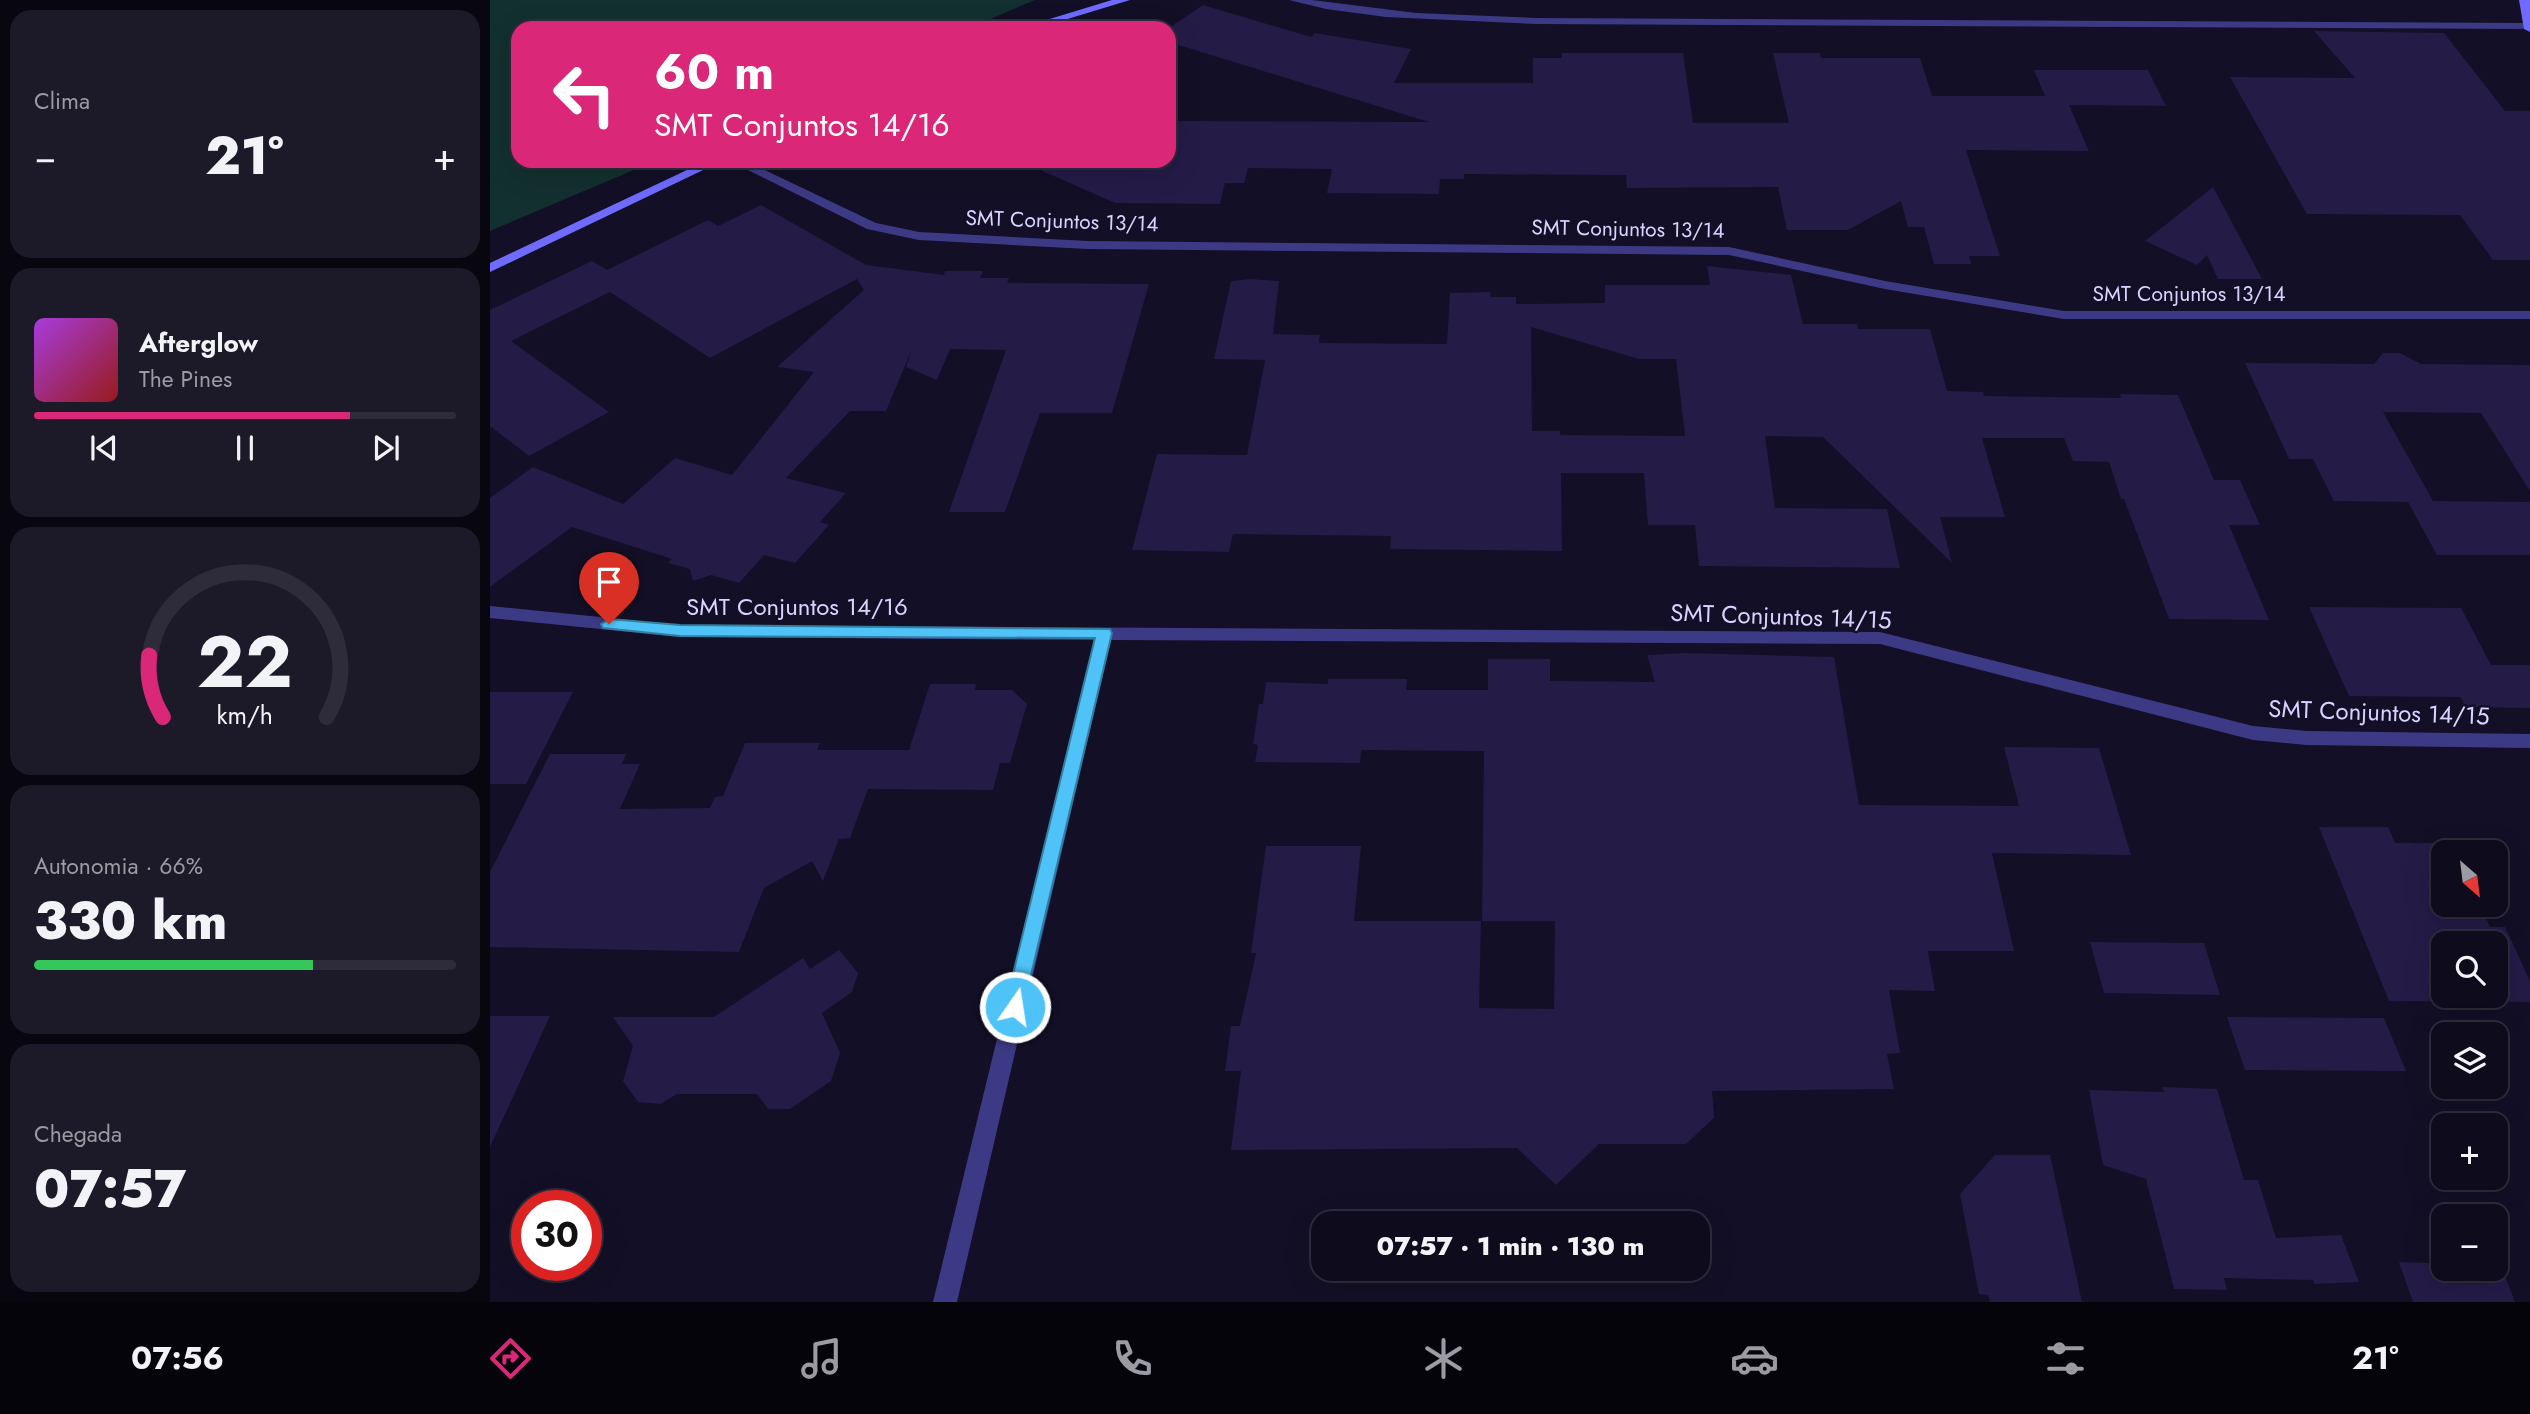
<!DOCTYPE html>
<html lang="pt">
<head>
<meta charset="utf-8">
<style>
  body { margin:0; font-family:Jost,sans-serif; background:#1c1929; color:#f1f3f6; height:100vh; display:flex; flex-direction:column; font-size:26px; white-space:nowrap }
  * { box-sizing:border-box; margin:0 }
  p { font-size:23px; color:#9b9ba3 }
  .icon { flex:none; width:38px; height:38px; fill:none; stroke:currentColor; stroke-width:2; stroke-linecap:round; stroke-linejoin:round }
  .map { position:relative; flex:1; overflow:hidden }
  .drawer { display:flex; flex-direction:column; gap:10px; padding:10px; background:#08060f; width:490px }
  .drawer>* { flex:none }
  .banner { position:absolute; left:21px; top:21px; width:665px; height:147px; border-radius:21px; box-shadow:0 7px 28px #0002,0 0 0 2px #2e2b3b; background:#db2777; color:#fff; overflow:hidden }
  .needle { width:46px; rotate:152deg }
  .controls { position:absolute; left:1941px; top:840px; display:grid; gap:14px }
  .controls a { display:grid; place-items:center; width:77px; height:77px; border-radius:14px; background:#0e0b1c; box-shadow:0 7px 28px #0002,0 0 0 2px #2e2b3b; font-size:35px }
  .speed { position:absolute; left:21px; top:1190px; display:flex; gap:14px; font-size:35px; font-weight:700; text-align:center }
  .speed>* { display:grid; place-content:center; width:91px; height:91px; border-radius:50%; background:#0e0b1c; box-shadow:0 7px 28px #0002,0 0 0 2px #2e2b3b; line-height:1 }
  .speed .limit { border:10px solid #d22; background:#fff; color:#111 }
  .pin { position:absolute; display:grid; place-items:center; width:60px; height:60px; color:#fff; margin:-72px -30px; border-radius:50% 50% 50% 0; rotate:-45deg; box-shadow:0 0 7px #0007 }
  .pin .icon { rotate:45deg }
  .me { position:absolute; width:77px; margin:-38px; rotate:13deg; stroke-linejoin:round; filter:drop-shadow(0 0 5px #0008) }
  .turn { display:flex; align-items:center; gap:24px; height:147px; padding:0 28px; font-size:32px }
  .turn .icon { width:91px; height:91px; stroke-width:2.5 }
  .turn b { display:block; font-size:49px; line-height:60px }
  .big { font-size:52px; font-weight:800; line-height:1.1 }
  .drawer .tile { flex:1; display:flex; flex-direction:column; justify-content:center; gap:10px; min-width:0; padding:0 24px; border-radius:21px; background:#1c1929 }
  .drawer .dial { align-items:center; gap:0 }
  .dial svg { height:182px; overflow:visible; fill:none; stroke:#2e2b3b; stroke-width:7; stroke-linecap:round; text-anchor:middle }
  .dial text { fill:#f1f3f6; stroke:none }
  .song { display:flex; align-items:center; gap:21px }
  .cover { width:84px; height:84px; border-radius:10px; background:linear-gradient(135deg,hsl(280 70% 55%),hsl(0 70% 35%)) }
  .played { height:7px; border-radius:4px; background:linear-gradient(90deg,#db2777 75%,#2e2b3b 75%) }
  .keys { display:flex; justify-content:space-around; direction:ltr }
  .heat { display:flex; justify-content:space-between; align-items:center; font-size:38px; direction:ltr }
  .charge { height:10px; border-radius:5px; background:linear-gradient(90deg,#34c759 66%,#2e2b3b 0) }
  .trip { position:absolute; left:821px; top:1211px; width:399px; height:70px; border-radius:21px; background:#0e0b1c; box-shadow:0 7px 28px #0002,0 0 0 2px #2e2b3b; font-weight:800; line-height:70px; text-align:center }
  .dock { display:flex; height:112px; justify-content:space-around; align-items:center; background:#06040b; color:#9b9ba3 }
  .dock .icon { width:49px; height:49px }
  .dock .current { color:#db2777 }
  .dock b { font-size:32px; color:#f1f3f6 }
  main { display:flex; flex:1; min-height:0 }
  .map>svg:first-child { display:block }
</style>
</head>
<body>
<main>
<section class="drawer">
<div class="tile"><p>Clima</p>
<div class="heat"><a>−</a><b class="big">21°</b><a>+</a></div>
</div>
<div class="tile">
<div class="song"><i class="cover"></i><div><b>Afterglow</b><p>The Pines</p></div></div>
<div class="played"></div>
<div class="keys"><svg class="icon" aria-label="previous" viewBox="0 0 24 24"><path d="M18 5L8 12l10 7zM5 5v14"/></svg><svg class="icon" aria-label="pause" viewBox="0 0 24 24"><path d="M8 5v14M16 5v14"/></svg><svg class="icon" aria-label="next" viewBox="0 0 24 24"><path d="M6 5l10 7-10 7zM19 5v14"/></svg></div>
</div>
<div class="tile dial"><svg viewBox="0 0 100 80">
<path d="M14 69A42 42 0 1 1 86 69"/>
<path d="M14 69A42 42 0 0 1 8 42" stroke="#db2777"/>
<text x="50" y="56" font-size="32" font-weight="700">22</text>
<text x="50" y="72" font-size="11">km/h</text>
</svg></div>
<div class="tile"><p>Autonomia · 66%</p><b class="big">330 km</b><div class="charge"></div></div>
<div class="tile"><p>Chegada</p><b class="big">07:57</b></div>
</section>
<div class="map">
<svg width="2040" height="1302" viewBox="0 0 2040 1302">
  <rect width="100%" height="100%" fill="#130f26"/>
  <!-- green -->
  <polygon fill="#12302f" points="0,0 545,0 479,28 28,28 28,161 165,161 0,231"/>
  <!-- building -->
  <g fill="#241b47" fill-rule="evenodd">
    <polygon points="713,5 821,37 825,33 921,49 904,83 1043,83 1043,58 1072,58 1072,53 1193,53 1203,123 1299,123 1283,53 1330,53 1331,58 1430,58 1442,96 1555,96 1544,70 1658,70 1676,106 1579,105 1599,151 1476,150 1510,256 1479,256 1481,264 1444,264 1434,227 1418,227 1411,201 1358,230 1297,230 1288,187 1137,188 1136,175 974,174 974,179 950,179 949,194 837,193 842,169 758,168 754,183 735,183 730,204 625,203 530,161 679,161 679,121 939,122 679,42 679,28"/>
    <polygon points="1824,31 1954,33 2015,111 2040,111 2040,260 2003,260 1970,215 1817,214 1740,77 1865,78"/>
    <polygon points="1723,187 1772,279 1728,279 1717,255 1707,265 1655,241"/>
    <polygon points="271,205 376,265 454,275 455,271 493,271 490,278 519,278 517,283 659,284 622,413 550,413 515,512 459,512 516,350 460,349 447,380 416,367 422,349 396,411 360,411 296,478 356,493 330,522 339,525 305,563 274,555 249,583 221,575 203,581 200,569 178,563 182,559 82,527 0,587 0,498 43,467 133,504 185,458 242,475 324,372 287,367 374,290 367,279 220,358 120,292 21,341 119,412 39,456 0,426 0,310 102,261 117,270 218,220 228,226"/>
    <path d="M1217,266L1301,275L1313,324H1367L1368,329H1440L1457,391L1493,392L1494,396L1631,398L1630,394L1688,395L1724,480H1750L1770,525H1739L1779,620L1679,619L1634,499H1631L1619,462L1583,461L1574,438H1492L1515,517H1450L1462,563L1333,437L1275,436L1285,508L1397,509L1410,568L1209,566L1205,525H1158L1154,473H1071L1072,551L900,549L901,536L743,534L739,552L642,550L667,454L757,455L775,360L724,359L741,281L760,279L789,281L783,334L830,335L829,343L957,344L960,293L1000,292L1001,297H1026V304L1115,303V285H1220ZM1041,327L1149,359H1186L1195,436L1070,435V431H1042Z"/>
    <polygon points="1893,353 1910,353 1931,364 2040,365 2040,491 1991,413 1893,412 1943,501 2040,502 2040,555 1947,555 1918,502 1844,501 1823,459 1799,459 1755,363 1884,364"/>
    <polygon points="1819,607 1971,608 2001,665 2040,665 2040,708 1976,707 1970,697 1859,696"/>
    <polygon points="1194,653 1344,657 1369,805 1529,806 1514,747 1609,748 1641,855 1502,853 1524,951 1438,951 1445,991 1399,990 1410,1053 1397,1054 1404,1089 1222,1091 1224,1118 1196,1144 1109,1144 1066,1185 1027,1148 741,1150 751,1071 735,1071 741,1026 750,1026 766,953 761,953 776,846 871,846 864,921 991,921 989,1008 1064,1009 1065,921 992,921 994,751 871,750 870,763 765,762 768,745 763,744 769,704 773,704 776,682 838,684 838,679 917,679 916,690 998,690 998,659 1060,659 1060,681 1165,682 1157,655"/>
    <polygon points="440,684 486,684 485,690 522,690 537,704 520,763 510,763 503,790 378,789 360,838 349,839 333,881 322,861 274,888 249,952 0,947 0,872 60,754 136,754 132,764 150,764 130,809 220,808 225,797 233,796 255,743 330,743 327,750 419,750"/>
    <polygon points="0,692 83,692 36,784 0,784"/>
    <path d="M1829,827H1898L1905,843H1961L1965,852H1953V905H1990L2000,927H2015L2040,981V1002L1899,1001ZM1953,943H2006V996H1953Z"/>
    <polygon points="1600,942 1714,943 1730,995 1614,993"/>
    <polygon points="349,950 368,973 362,992 332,1013 350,1053 341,1081 300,1109 278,1109 267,1094 187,1094 171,1104 148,1102 133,1081 143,1046 123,1017 224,1017 313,958 320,969"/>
    <polygon points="0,1016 60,1016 0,1147"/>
    <polygon points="1737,1017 1894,1018 1916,1071 1755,1070"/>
    <polygon points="1672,1087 1727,1089 1754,1180 1768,1180 1786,1238 1851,1235 1869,1282 1824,1284 1823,1280 1734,1278 1737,1290 1684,1289 1656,1179 1613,1165 1599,1090 1674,1092"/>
    <polygon points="1505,1155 1560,1155 1592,1302 1500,1302 1498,1295 1489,1294 1470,1194"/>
    <polygon points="1940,1257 1953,1257 1953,1269 2006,1269 2006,1258 2008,1258 2025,1302 1923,1302 1909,1262 1942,1263"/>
  </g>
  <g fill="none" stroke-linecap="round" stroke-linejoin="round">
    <!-- street -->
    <g fill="#3d3a85" fill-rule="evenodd">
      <polygon points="799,0 822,0 926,13 1047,18 2037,23 2040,23 2040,29 1047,24 896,17 836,9"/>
      <polygon points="240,161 256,161 386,223 429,232 598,241 1239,247 1395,281 1574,311 2040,311 2040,319 1574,319 1395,289 1239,255 598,249 429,240 377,229"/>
      <polygon points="0,606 190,625 1390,632 1763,726 1816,731 2040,734 2040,748 1816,745 1763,740 1390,644 621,640 467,1302 443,1302 604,640 190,637 0,618"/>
    </g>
    <!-- secondary -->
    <g fill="#6f6bff" fill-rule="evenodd">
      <polygon points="622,0 640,0 548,28 530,28"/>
      <polygon points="2029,0 2040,0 2040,32 2034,29"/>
      <polygon points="216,161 232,161 0,272 0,263"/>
    </g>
  </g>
  <!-- route -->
  <polygon fill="#4fc3f7" stroke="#337fa1" stroke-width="2" points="119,619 190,625 620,629 622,633 532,1013 525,1016 518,1013 515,1007 605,638 190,636 113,628 111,624"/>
  <g text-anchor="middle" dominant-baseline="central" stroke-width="5" stroke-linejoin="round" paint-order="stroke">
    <!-- far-street labels -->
    <g font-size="21" fill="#d9d4ff" stroke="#130f26">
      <text transform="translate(572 221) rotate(2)">SMT Conjuntos 13/14</text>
      <text transform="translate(1138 229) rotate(1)">SMT Conjuntos 13/14</text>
      <text x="1699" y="294">SMT Conjuntos 13/14</text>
    </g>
    <!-- street labels -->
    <g font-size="24" fill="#d9d4ff" stroke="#130f26">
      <text x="307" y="606">SMT Conjuntos 14/16</text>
      <text transform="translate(1291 616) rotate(2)">SMT Conjuntos 14/15</text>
      <text transform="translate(1889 712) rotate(2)">SMT Conjuntos 14/15</text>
    </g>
  </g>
</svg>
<div class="controls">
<a><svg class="needle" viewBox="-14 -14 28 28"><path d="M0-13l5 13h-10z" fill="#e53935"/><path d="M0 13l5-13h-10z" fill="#9b9ba3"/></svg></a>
<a><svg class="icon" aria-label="search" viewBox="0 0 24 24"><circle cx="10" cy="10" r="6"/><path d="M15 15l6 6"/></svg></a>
<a><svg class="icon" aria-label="layers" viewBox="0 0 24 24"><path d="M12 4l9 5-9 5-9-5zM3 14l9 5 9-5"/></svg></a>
<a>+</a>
<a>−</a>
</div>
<div class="speed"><div class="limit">30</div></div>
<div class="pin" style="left:119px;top:624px;background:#d93025"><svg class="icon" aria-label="arrive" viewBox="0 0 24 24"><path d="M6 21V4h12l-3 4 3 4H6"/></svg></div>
<svg class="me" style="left:525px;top:1007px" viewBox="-20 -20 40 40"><circle r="17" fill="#4fc3f7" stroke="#fff" stroke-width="3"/><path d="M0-11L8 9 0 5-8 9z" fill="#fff"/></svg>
<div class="trip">07:57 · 1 min · 130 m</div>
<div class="banner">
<div class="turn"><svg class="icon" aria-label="left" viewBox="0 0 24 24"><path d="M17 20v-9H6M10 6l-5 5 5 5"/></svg><div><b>60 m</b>SMT Conjuntos 14/16</div></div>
</div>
</div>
</main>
<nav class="dock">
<b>07:56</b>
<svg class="icon current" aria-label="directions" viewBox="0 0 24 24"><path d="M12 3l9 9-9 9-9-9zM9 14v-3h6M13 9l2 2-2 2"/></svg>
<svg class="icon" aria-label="music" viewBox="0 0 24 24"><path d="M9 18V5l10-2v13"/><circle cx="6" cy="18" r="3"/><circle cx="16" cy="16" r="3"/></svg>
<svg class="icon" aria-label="phone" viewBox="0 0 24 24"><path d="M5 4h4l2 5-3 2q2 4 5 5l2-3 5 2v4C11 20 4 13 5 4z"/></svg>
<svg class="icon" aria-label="climate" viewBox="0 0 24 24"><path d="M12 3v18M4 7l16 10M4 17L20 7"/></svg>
<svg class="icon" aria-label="car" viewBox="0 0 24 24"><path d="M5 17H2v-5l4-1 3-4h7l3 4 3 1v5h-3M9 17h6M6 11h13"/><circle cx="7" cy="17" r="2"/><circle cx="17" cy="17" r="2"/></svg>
<svg class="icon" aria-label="filters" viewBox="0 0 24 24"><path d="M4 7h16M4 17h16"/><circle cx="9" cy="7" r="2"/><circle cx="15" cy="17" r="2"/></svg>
<b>21°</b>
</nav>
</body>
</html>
